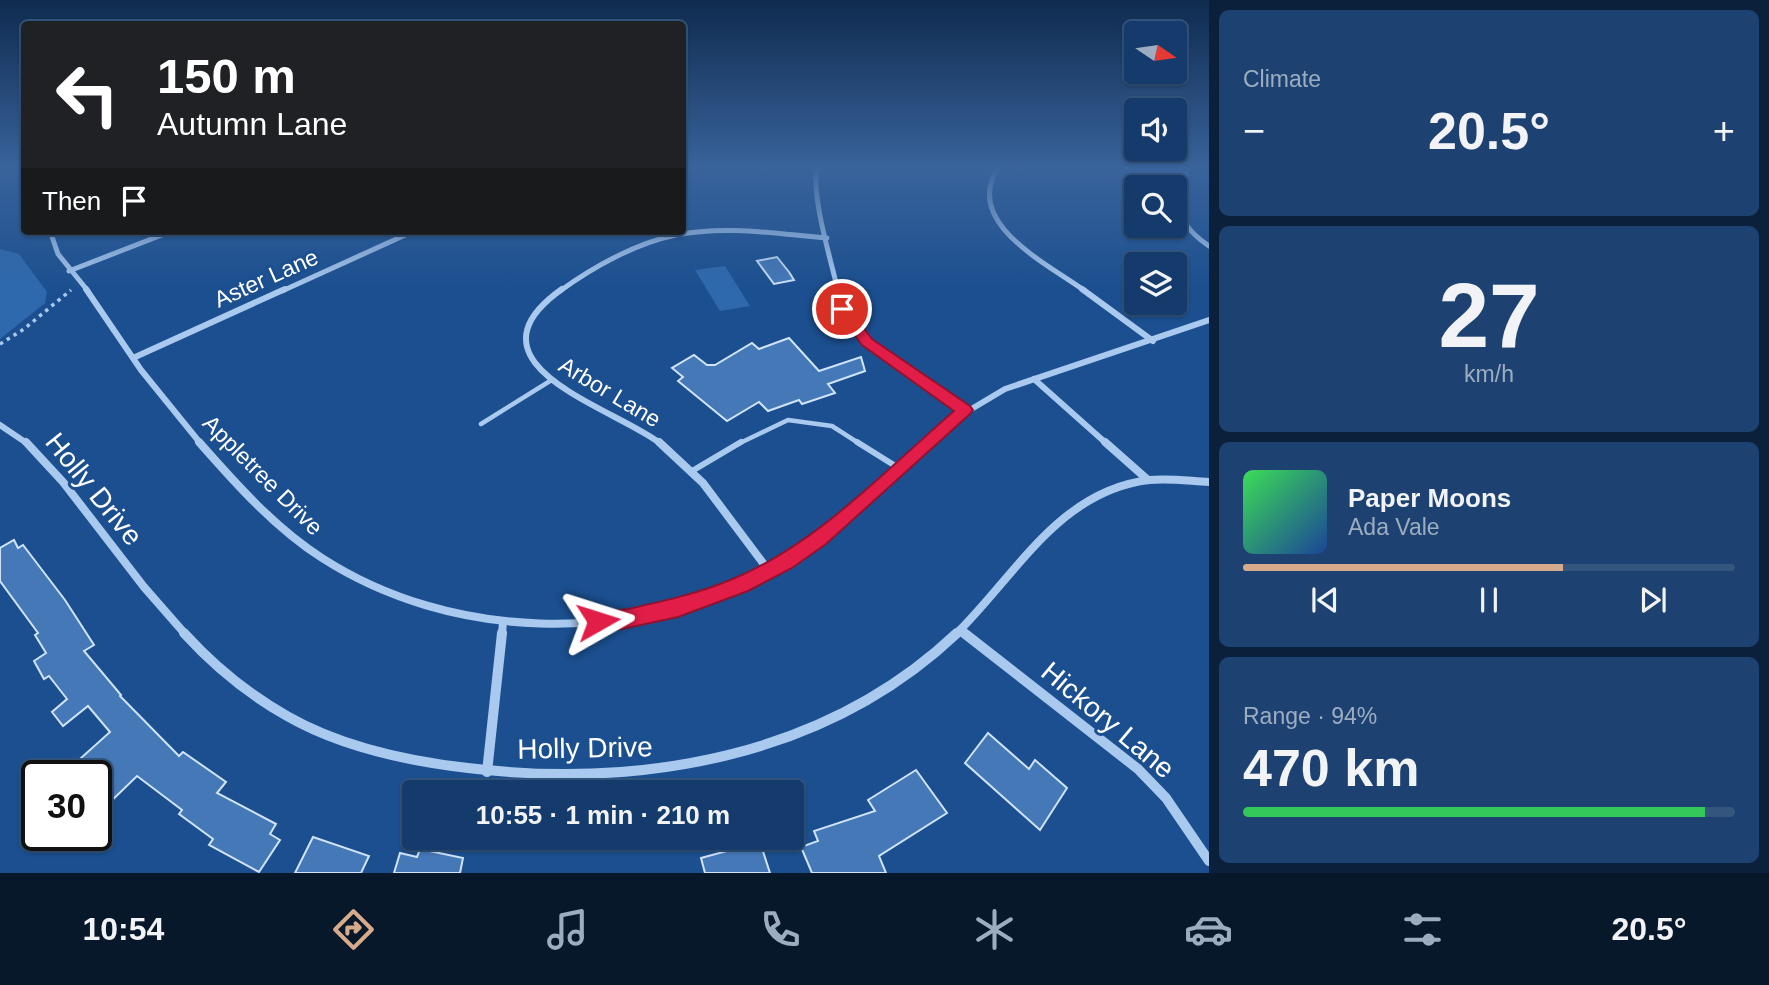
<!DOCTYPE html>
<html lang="en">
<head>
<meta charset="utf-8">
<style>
  body { margin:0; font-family:Helvetica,sans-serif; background:#1d4271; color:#f1f3f6; height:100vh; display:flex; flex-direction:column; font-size:26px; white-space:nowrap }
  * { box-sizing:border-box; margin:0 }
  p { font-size:23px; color:#9dadc1 }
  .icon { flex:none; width:38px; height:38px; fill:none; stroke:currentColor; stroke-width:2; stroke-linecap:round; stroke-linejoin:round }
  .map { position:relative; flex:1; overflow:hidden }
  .drawer { display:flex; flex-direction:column; gap:10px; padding:10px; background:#0b203b; width:560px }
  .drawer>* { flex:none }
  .hud { position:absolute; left:21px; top:21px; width:665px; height:214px; border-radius:7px; box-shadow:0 2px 5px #0004,0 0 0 2px #33557e; background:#202124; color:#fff; overflow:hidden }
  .needle { width:46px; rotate:103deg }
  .buttons { position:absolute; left:1124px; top:21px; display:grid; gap:14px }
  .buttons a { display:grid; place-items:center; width:63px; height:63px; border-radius:7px; background:#143b6b; box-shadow:0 2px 5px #0004,0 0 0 2px #33557e; font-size:35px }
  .speed { position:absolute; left:21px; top:760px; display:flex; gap:14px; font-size:35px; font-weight:700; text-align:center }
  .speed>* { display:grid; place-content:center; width:91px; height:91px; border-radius:50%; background:#143b6b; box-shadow:0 2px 5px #0004,0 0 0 2px #33557e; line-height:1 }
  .speed .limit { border:4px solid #111; border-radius:10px; background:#fff; color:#111 }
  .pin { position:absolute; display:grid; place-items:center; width:60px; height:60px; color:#fff; margin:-30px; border:4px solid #fff; border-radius:50%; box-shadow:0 2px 7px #0007 }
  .me { position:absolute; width:77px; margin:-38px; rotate:84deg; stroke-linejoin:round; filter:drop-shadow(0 0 5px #0008) }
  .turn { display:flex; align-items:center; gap:24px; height:147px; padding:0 21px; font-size:32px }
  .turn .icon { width:91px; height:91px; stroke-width:2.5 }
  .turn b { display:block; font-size:49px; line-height:60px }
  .then { display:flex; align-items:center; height:66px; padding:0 21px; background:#0003; gap:14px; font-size:26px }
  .big { font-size:52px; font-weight:800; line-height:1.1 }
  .drawer .tile { flex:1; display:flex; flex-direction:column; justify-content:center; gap:10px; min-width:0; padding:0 24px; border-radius:10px; background:#1d4271 }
  .drawer .dial { align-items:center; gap:0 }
  .dial b { font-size:91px; line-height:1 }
  .song { display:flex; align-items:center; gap:21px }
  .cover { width:84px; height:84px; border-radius:10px; background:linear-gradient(135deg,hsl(130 70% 55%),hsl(220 70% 35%)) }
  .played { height:7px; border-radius:4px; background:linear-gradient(90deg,#d6ab8b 65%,#33557e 65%) }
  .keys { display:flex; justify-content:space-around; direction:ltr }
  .heat { display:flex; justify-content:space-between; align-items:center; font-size:38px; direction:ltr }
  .charge { height:10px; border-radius:5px; background:linear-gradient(90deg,#34c759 94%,#33557e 0) }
  .trip { position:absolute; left:402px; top:780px; width:402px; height:70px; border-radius:7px; background:#143b6b; box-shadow:0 2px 5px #0004,0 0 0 2px #33557e; font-weight:800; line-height:70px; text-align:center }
  .dock { display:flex; height:112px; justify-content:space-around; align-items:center; background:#08182b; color:#9dadc1 }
  .dock .icon { width:49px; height:49px }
  .dock .on { color:#d6ab8b }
  .dock b { font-size:32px; color:#f1f3f6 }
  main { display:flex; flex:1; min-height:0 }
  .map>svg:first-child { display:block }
</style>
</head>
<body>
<main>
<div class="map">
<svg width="1209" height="873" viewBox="0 0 1209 873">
  <rect width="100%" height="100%" fill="#1b4f8f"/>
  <!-- green -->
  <g fill="#2e69ad">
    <polygon points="0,249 19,254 47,292 45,303 0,339"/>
    <polygon points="725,266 750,306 720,311 695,270"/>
  </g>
  <!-- building -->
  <g fill="#4478b7" stroke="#cfe3fa" stroke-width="2">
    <polygon points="777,257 789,272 794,280 774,284 757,261"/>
    <polygon points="789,338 819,371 861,357 865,371 828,384 835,393 802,404 799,400 768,411 759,402 727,421 678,381 683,377 672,368 694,355 707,365 715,365 752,343 759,349"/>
    <polygon points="14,540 18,548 23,545 65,600 94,645 84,651 121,695 120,696 179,756 183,752 226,782 217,793 276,824 270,834 280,840 259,872 209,845 213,839 179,814 182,810 137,776 104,808 96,799 98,778 81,758 110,732 88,706 63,726 52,712 67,699 49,676 44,679 34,661 46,653 35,635 38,633 0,581 0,548"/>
    <polygon points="988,733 1029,769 1035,760 1067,788 1040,830 965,763"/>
    <polygon points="916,770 947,813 879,856 886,873 812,873 801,847 818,841 814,831 875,811 868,800"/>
    <polygon points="313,837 369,856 361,873 295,873"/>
    <polygon points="760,842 770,873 705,873 701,858"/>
    <polygon points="420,849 463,858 460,873 394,873 400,853 417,857"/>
  </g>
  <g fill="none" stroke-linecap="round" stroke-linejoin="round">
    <!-- path -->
    <polyline stroke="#a9c9ee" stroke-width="3.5" stroke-dasharray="3.5 4.5" stroke-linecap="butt" points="0,344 24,329 71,290"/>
    <!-- lane-far1 -->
    <g stroke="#a9c9ee" stroke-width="4.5">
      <polyline points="481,424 550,381"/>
      <polyline points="738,444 788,420 832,426 860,444"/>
    </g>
    <!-- lane -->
    <g stroke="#a9c9ee" stroke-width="6">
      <polyline points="857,442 897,467"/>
      <polyline points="692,471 741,442"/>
    </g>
    <!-- street-far3 -->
    <g stroke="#a9c9ee" stroke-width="5">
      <path d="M817,168C811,196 831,260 838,291"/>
      <path d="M998,168C962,223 1048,264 1085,291"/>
      <path d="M1187,168C1178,208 1173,221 1209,246"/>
      <polyline points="50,231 58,254 88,291"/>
      <polyline points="69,271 172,231"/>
      <polyline points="282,291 414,231"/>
      <path d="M560,291C593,267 636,243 676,235C726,225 777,234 827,238"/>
    </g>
    <!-- street-far2 -->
    <g stroke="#a9c9ee" stroke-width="6">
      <polyline points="86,289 141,370 201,444"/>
      <path d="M562,289C455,365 616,408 661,444"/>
      <polyline points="838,289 842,309 867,342 965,410"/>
      <polyline points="1082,289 1153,341"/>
      <polyline points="133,358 285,289"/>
      <polyline points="1034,379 1107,444"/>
      <polyline points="0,425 28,444"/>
      <polyline points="924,444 953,420 1005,389 1209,320"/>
    </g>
    <!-- street-far1 -->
    <g stroke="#a9c9ee" stroke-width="8">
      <polyline points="26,442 63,482 144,587 186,635"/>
      <path d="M199,442C236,484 275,528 322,558C451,641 627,644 763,575C826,543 874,489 926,442"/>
      <polyline points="659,442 703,483 769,571"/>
      <polyline points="1105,442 1148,480"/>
      <polyline points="960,630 966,635"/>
      <polyline points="502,635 503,621"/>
      <path d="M955,635C1015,577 1058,491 1149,480C1169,478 1189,481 1209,482"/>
    </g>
    <!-- street -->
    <g stroke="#a9c9ee" stroke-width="10">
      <path d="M184,633C214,666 248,694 287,716C341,747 407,761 468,768C642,789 826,757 957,633"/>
      <polyline points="964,633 1138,769 1166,798 1209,861"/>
      <polyline points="487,772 502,633"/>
    </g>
  </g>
  <!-- sky -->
  <linearGradient id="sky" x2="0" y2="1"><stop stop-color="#0f2b4f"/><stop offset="0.58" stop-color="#39639b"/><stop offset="1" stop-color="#39639b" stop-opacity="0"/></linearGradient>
  <rect width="1209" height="290" fill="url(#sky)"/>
  <!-- route -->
  <path fill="#e11d48" stroke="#92132f" stroke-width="2" d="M842,305L847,306L872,339L970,406L973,410L970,414L826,544L792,568L748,591L678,617L622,629L598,630L591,627L588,621L591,614C603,610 615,611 628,609C664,601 700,593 735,578C818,543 887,469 954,411L862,345L836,309Z"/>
  <g text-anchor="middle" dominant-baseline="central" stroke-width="6" stroke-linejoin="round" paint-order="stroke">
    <!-- street labels -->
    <g font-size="23" fill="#fff" stroke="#1b4f8f">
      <text transform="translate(266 278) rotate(-24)">Aster Lane</text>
      <text transform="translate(610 392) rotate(31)">Arbor Lane</text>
      <text transform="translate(263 475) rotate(45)">Appletree Drive</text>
    </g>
    <!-- near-street labels -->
    <g font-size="28" fill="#fff" stroke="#1b4f8f">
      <text transform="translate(94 489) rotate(51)">Holly Drive</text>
      <text transform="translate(1108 720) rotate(40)">Hickory Lane</text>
      <text transform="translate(585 748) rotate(-1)">Holly Drive</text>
    </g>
  </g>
</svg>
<div class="buttons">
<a><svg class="needle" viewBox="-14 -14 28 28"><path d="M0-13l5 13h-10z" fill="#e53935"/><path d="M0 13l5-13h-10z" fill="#9dadc1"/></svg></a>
<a><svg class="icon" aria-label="sound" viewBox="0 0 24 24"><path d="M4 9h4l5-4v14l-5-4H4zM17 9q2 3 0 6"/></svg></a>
<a><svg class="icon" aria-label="search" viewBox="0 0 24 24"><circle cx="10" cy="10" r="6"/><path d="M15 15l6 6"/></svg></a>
<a><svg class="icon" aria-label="layers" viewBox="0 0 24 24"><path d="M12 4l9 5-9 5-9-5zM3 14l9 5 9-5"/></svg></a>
</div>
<div class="speed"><div class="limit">30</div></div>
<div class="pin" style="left:842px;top:309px;background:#d93025"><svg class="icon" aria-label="arrive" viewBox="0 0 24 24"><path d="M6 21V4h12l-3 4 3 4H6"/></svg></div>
<svg class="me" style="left:598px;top:621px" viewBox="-20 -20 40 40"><path d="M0-17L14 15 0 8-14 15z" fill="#e11d48" stroke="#fff" stroke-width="4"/></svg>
<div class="trip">10:55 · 1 min · 210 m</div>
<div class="hud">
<div class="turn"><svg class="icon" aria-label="left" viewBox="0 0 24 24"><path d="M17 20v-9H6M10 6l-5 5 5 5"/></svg><div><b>150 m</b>Autumn Lane</div></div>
<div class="then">Then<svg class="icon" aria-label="arrive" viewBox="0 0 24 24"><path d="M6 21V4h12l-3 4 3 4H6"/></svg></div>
</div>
</div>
<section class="drawer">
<div class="tile"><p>Climate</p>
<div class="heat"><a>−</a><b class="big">20.5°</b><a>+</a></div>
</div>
<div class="tile dial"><b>27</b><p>km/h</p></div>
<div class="tile">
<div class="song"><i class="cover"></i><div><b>Paper Moons</b><p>Ada Vale</p></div></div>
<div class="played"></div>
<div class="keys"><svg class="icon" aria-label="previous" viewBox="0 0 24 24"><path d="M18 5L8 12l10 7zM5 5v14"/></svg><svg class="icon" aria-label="pause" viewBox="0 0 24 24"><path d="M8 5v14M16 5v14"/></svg><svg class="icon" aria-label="next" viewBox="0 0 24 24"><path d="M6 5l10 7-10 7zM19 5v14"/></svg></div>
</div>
<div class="tile"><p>Range · 94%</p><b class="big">470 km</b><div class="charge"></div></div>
</section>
</main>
<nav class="dock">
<b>10:54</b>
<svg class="icon on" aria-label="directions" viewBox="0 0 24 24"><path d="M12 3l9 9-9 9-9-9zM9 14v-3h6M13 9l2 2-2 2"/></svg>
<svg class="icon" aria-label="music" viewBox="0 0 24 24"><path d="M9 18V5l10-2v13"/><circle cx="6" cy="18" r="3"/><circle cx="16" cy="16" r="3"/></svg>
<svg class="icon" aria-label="phone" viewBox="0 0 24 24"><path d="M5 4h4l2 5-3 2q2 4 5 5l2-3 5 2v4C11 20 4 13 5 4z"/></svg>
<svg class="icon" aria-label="climate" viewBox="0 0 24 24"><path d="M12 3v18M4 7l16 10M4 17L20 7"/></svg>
<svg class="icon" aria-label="car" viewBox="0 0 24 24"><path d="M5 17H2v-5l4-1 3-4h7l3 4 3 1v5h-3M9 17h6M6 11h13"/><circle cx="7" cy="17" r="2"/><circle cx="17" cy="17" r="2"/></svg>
<svg class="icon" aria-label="filters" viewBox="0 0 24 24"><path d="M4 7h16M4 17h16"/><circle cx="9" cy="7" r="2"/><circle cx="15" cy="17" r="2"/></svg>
<b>20.5°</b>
</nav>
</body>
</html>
